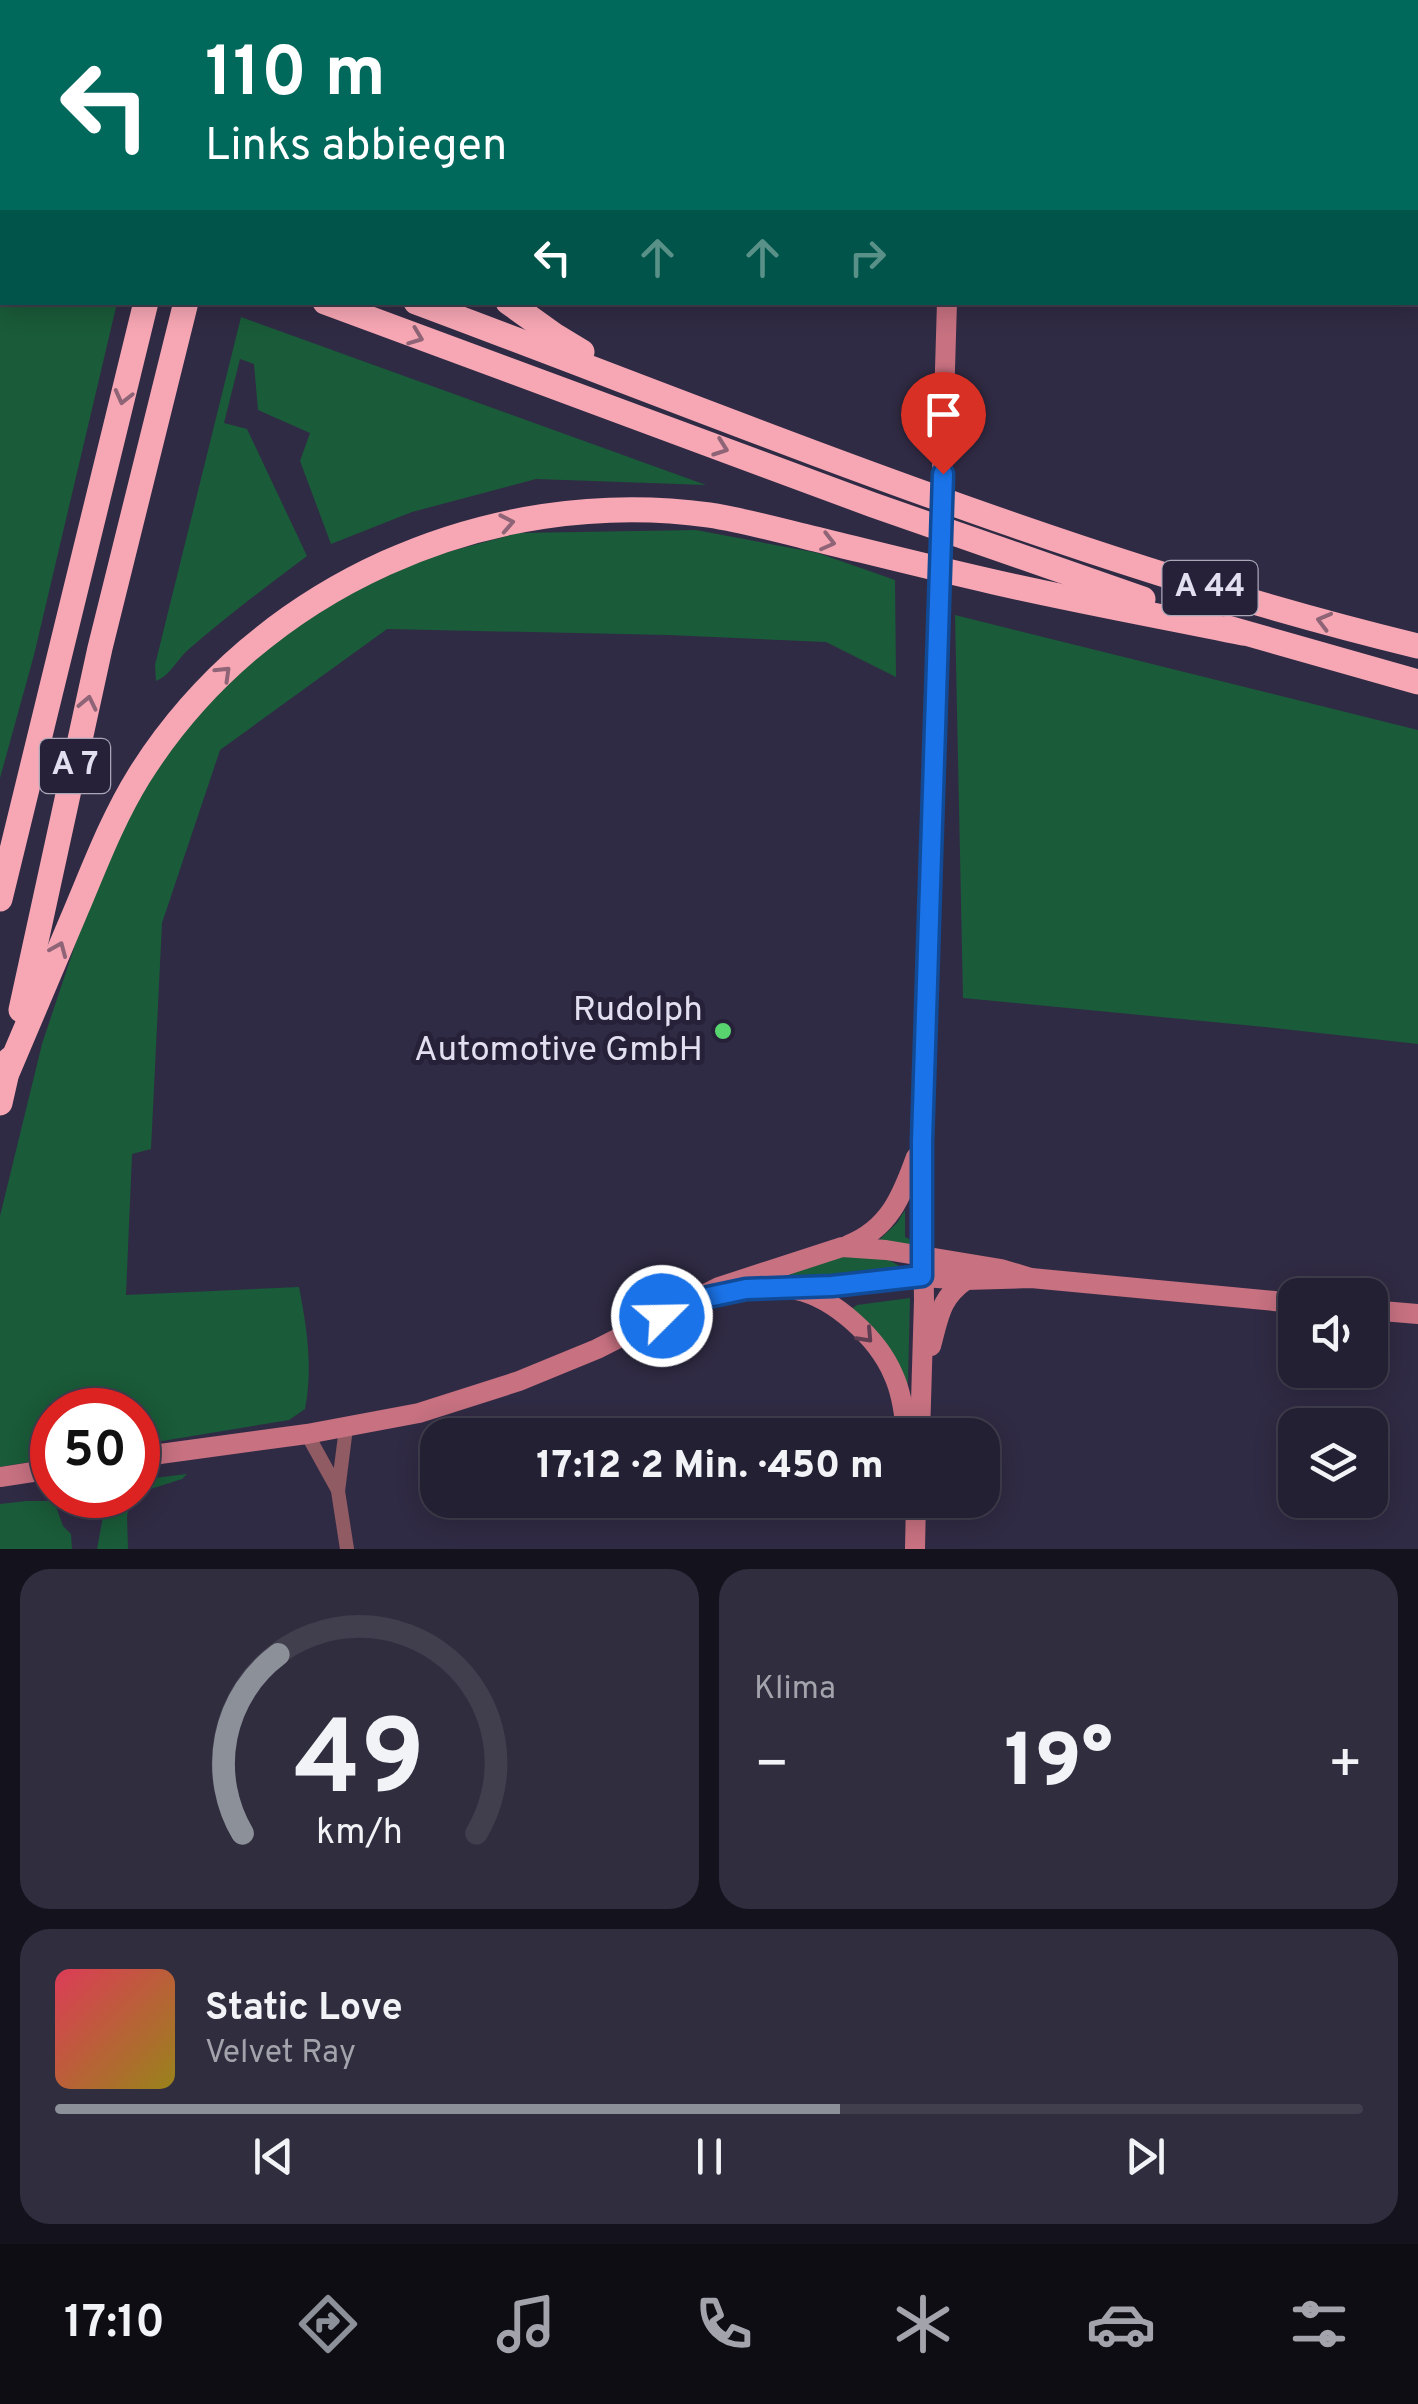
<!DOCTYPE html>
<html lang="de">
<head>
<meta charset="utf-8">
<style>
  body { margin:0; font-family:Overpass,sans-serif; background:#302d3f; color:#f1f3f6; height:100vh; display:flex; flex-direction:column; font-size:38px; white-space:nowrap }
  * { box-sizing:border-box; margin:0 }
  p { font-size:32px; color:#a3a3ac }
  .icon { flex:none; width:55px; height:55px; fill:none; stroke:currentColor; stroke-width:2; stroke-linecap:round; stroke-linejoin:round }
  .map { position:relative; height:1549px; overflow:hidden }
  .panel { display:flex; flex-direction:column; gap:20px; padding:20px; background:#14121c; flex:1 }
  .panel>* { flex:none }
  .top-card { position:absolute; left:0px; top:0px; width:1420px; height:305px; box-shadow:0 5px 25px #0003,0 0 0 2px #413e4e; background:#00695c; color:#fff; overflow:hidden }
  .fabs { position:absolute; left:1278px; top:1278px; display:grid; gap:20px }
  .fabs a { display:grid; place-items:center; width:110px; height:110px; border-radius:20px; background:#242033; box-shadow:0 5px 25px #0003,0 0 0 2px #413e4e; font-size:50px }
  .speed { position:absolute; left:30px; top:1388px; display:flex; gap:20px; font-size:50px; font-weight:700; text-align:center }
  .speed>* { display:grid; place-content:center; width:130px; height:130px; border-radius:50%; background:#242033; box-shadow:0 5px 25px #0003,0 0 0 2px #413e4e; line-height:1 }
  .speed .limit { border:15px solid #d22; background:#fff; color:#111 }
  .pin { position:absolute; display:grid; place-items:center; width:85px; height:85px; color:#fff; margin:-102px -42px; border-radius:50% 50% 50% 0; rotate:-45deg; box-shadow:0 0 10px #0007 }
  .pin .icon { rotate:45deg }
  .me { position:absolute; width:110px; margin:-55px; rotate:67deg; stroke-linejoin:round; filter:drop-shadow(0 0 8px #0008) }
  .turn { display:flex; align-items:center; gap:35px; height:210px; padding:0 40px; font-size:45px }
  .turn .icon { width:130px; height:130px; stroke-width:2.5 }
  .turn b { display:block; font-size:70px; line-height:85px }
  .lanes { display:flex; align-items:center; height:95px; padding:0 40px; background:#0003; justify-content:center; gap:50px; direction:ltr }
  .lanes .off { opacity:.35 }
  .big { font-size:75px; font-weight:800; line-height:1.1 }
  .panel .card { flex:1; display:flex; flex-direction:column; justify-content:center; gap:15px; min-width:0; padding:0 35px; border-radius:30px; background:#302d3f }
  .panel .dial { align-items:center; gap:0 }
  .dial svg { height:260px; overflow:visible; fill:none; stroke:#413e4e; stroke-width:7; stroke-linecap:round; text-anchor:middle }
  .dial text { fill:#f1f3f6; stroke:none }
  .song { display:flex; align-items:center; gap:30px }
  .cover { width:120px; height:120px; border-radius:15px; background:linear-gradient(135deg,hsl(350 70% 55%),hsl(50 70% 35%)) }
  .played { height:10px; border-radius:5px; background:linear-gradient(90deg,#8c9099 60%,#413e4e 60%) }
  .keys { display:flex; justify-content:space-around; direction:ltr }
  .heat { display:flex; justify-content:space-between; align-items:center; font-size:55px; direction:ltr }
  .panel .tiles { flex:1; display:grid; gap:20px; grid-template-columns:1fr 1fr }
  .card:last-child { grid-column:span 2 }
  .trip { position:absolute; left:420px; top:1418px; width:580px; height:100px; border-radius:30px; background:#242033; box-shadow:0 5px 25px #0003,0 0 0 2px #413e4e; font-weight:800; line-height:100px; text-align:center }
  .tab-bar { display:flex; height:160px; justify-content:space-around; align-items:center; background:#0e0d14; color:#a3a3ac }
  .tab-bar .icon { width:70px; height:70px }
  .tab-bar .current { color:#8c9099 }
  .tab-bar b { font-size:45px; color:#f1f3f6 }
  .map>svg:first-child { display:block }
</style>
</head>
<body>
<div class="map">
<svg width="1418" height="1549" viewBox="0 0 1418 1549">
  <rect width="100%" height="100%" fill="#302b44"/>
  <!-- green -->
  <g fill="#1a5b39">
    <polygon points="0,0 166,0 166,2 2,2 2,81 0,79"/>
    <polygon points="0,195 2,196 2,302 117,303 34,655 0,778"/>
    <path d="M241,317L706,485L536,479L412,512L331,544L300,461L310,433L258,410L254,364L240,359L224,423L247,429L307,556C267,586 227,616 189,649C177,659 171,675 156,681L155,665Z"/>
    <path d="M696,530L818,553L895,580L896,677L826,642L668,635L387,629L220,750L162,923L151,1149L132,1154L126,1295L299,1287C307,1328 313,1368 305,1409L289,1420L138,1445V1410H52V1458L0,1467V1216L42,1044L101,867L162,756L212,694L310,609L407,563L518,533Z"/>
    <polygon points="955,615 1418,730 1418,1044 1265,1027 963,998"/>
    <polygon points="905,1210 905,1237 911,1240 911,1246 879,1240 897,1223"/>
    <polygon points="844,1255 882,1256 901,1267 818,1278 776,1278"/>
    <polygon points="910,1298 908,1383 903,1385 850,1310 857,1305"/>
    <polygon points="187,1474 182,1479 138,1493 138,1480"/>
    <polygon points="107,1495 132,1495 127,1516 128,1549 97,1549"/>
    <polygon points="27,1501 54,1501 63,1526 71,1534 72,1549 0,1549 0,1504"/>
  </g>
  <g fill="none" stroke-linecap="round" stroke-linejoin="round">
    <!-- street -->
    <g stroke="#915b64" stroke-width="14">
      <polyline points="346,1428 338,1491 347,1549"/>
      <polyline points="307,1434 338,1490"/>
    </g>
    <!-- secondary -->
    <g stroke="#c77181" stroke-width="20">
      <polyline points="954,2 955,0"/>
      <path d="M848,1245C889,1229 902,1196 916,1157"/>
      <path d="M796,1290C835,1298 878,1339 893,1374C902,1393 904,1415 907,1435"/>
      <polyline points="735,1291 832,1286 909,1276 966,1280 1031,1278 1295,1303"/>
      <polyline points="1370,1310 1418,1314"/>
      <path d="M931,1346C939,1317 940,1298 966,1280"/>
      <polyline points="920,1435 924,1300 922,1141 947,302"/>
      <polyline points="138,1457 307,1434 419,1413 519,1381 597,1349 719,1287 842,1247 886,1250 1001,1269 1031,1278"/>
      <polyline points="0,1477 52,1469"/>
      <polyline points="915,1549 916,1500"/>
    </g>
    <!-- highway -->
    <g stroke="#f7a7b4" stroke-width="25">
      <polyline points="355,0 356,2"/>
      <polyline points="219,2 220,0"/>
      <polyline points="261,2 261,0"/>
      <polyline points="0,124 2,126"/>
      <polyline points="0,177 2,178"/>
      <polyline points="325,302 873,505 1143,599"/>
      <path d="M416,302C746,425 1075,563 1418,646"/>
      <polyline points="508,302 554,335 582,352"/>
      <polyline points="1228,628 1418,682"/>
      <polyline points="0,899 146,302"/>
      <polyline points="21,1010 100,648 186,302"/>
      <path d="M8,1071C31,1017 54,963 77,908C96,863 113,818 139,776C258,586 488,485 709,515C742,520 775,529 807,537C869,552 932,568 994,582C1077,601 1160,616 1243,633"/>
      <polyline points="0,1103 10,1059"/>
    </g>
  </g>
  <!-- one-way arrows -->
  <defs><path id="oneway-chevron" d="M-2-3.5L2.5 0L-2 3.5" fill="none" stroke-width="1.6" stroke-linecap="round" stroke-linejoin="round" transform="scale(2.5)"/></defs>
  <g stroke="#8e6476">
    <use href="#oneway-chevron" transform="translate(416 337) rotate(21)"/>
    <use href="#oneway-chevron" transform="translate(123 397) rotate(104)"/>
    <use href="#oneway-chevron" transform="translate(721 448) rotate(20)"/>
    <use href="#oneway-chevron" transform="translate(507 523) rotate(-11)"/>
    <use href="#oneway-chevron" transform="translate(828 542) rotate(14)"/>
    <use href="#oneway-chevron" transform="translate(1324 621) rotate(-165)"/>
    <use href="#oneway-chevron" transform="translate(224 673) rotate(-44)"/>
    <use href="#oneway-chevron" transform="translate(88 703) rotate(-78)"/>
    <use href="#oneway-chevron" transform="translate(59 949) rotate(-67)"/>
  </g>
  <use stroke="#5e3d52" href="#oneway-chevron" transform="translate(866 1336) rotate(47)"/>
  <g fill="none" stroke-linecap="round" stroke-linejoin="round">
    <!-- route casing -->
    <g stroke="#114b97" stroke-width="25">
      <polyline id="route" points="662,1316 694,1300 746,1289 832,1286 922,1276 922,1141 943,474"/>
    </g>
    <!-- route -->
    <use href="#route" stroke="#1a73e8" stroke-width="18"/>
  </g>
  <!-- markers -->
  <circle fill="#59d56f" stroke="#262139" stroke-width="4" cx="723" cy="1031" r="10"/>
  <g text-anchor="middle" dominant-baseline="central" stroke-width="10" stroke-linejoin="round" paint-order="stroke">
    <!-- shield labels -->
    <g fill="#262139" stroke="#aaa7b9" stroke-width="2.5">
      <rect x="1162.5" y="561" width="95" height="54" rx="8"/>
      <rect x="40" y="739" width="70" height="54" rx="8"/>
    </g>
    <g font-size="32" font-weight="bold" fill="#e2e0f0">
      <text x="1210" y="588">A 44</text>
      <text x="75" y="766">A 7</text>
    </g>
    <!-- poi labels -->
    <g font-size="35" fill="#e2e0f0" stroke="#262139" text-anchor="end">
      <text x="703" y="1011">Rudolph<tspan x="703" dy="40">Automotive GmbH</tspan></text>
    </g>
  </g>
</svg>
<div class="fabs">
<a><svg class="icon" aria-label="sound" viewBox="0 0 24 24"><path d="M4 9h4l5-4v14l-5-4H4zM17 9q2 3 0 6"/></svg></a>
<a><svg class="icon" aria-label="layers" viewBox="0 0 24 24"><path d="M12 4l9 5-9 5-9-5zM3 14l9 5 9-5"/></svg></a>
</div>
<div class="speed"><div class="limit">50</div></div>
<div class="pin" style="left:943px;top:474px;background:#d93025"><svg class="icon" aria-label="arrive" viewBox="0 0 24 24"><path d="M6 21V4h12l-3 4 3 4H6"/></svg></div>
<svg class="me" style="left:662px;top:1316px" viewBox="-20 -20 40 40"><circle r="17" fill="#1a73e8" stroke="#fff" stroke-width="3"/><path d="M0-11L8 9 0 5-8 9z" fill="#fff"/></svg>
<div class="trip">17:12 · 2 Min. · 450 m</div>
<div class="top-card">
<div class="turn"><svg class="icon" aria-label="left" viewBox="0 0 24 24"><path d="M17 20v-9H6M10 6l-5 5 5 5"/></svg><div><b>110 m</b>Links abbiegen</div></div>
<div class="lanes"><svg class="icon" aria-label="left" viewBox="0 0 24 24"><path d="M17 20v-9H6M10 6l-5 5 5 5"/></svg><svg class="icon off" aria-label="ahead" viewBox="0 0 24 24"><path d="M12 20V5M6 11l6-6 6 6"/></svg><svg class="icon off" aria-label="ahead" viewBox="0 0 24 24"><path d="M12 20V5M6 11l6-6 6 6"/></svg><svg class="icon off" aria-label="right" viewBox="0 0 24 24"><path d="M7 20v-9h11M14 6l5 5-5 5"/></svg></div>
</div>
</div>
<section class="panel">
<div class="tiles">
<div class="card dial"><svg viewBox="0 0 100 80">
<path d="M14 69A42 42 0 1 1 86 69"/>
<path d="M14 69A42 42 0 0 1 25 14" stroke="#8c9099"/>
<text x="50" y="56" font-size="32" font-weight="700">49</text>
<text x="50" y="72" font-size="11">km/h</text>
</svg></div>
<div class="card"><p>Klima</p>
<div class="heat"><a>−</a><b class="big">19°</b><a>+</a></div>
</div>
<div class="card">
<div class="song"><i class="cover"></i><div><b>Static Love</b><p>Velvet Ray</p></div></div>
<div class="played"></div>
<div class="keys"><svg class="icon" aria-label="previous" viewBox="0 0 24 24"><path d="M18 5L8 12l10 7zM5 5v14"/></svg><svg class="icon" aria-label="pause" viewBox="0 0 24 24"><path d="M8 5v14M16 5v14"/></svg><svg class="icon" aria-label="next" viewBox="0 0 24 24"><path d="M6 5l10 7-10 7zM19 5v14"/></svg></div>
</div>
</div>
</section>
<nav class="tab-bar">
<b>17:10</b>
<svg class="icon current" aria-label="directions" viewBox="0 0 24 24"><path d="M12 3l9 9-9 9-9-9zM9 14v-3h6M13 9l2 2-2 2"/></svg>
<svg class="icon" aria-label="music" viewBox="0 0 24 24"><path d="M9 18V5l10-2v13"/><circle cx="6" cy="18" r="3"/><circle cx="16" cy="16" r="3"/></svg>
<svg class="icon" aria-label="phone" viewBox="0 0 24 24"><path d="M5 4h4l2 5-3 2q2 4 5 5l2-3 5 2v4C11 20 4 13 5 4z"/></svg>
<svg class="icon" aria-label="climate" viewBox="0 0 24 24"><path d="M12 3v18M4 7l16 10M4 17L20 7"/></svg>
<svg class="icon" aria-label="car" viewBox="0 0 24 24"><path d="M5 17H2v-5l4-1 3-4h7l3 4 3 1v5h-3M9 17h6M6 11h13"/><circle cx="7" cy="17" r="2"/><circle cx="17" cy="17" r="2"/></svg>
<svg class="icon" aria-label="filters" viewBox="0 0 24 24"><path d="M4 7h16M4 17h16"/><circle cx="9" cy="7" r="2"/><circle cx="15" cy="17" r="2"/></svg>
</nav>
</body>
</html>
